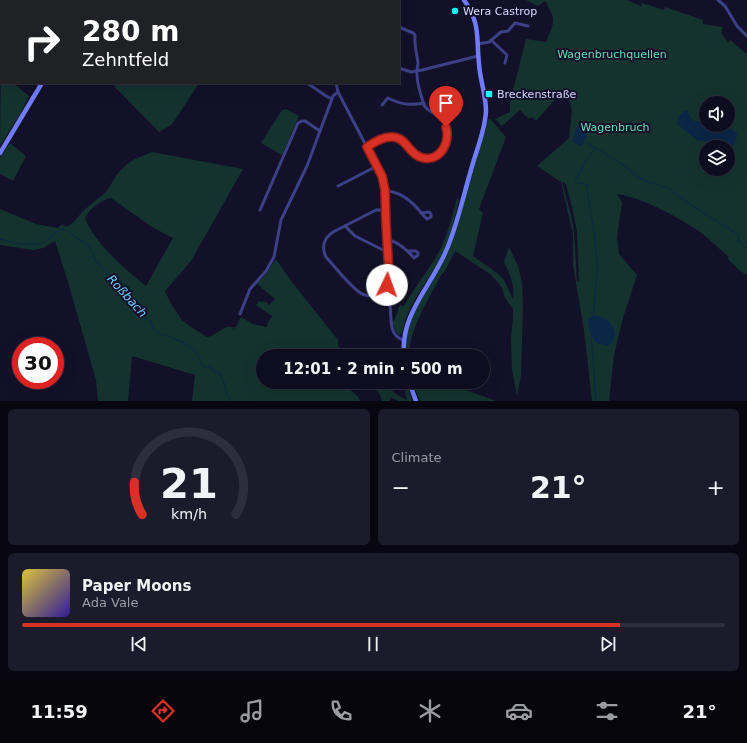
<!DOCTYPE html>
<html lang="en">
<head>
<meta charset="utf-8">
<style>
  body { margin:0; font-family:"DejaVu Sans",sans-serif; background:#1c1b2c; color:#f1f3f6; height:100vh; display:flex; flex-direction:column; font-size:15px; white-space:nowrap }
  * { box-sizing:border-box; margin:0 }
  p { font-size:13px; color:#9b9ca4 }
  .icon { flex:none; width:22px; height:22px; fill:none; stroke:currentColor; stroke-width:2; stroke-linecap:round; stroke-linejoin:round }
  .map { position:relative; height:401px; overflow:hidden }
  .sheet { display:flex; flex-direction:column; gap:8px; padding:8px; background:#080711; flex:1 }
  .sheet>* { flex:none }
  .top-card { position:absolute; left:0px; top:0px; width:400px; height:84px; box-shadow:0 4px 16px #0002,0 0 0 1px #2e2d3d; background:#202124; color:#fff; overflow:hidden }
  .fabs { position:absolute; left:699px; top:96px; display:grid; gap:8px }
  .fabs a { display:grid; place-items:center; width:36px; height:36px; border-radius:50%; background:#0e0d1f; box-shadow:0 4px 16px #0002,0 0 0 1px #2e2d3d; font-size:20px }
  .speed { position:absolute; left:12px; top:337px; display:flex; gap:8px; font-size:20px; font-weight:700; text-align:center }
  .speed>* { display:grid; place-content:center; width:52px; height:52px; border-radius:50%; background:#0e0d1f; box-shadow:0 4px 16px #0002,0 0 0 1px #2e2d3d; line-height:1 }
  .speed .limit { border:6px solid #d22; background:#fff; color:#111 }
  .pin { position:absolute; display:grid; place-items:center; width:34px; height:34px; color:#fff; margin:-41px -17px; border-radius:50% 50% 50% 0; rotate:-45deg; box-shadow:0 0 4px #0007 }
  .pin .icon { rotate:45deg }
  .me { position:absolute; width:44px; margin:-22px; rotate:3deg; stroke-linejoin:round; filter:drop-shadow(0 0 3px #0008) }
  .turn { display:flex; align-items:center; gap:14px; height:84px; padding:0 16px; font-size:18px }
  .turn .icon { width:52px; height:52px; stroke-width:2.5 }
  .turn b { display:block; font-size:28px; line-height:34px }
  .big { font-size:30px; font-weight:700; line-height:1.1 }
  .sheet .tile { flex:1; display:flex; flex-direction:column; justify-content:center; gap:6px; min-width:0; padding:0 14px; border-radius:6px; background:#1c1b2c }
  .sheet .dial { align-items:center; gap:0 }
  .dial svg { height:104px; overflow:visible; fill:none; stroke:#2e2d3d; stroke-width:7; stroke-linecap:round; text-anchor:middle }
  .dial text { fill:#f1f3f6; stroke:none }
  .song { display:flex; align-items:center; gap:12px }
  .cover { width:48px; height:48px; border-radius:6px; background:linear-gradient(135deg,hsl(50 70% 55%),hsl(250 70% 35%)) }
  .played { height:4px; border-radius:2px; background:linear-gradient(90deg,#d93025 85%,#2e2d3d 85%) }
  .keys { display:flex; justify-content:space-around; direction:ltr }
  .heat { display:flex; justify-content:space-between; align-items:center; font-size:22px; direction:ltr }
  .sheet .tiles { flex:1; display:grid; gap:8px; grid-template-columns:1fr 1fr }
  .tile:last-child { grid-column:span 2 }
  .trip { position:absolute; left:256px; top:349px; width:234px; height:40px; border-radius:20px; background:#0e0d1f; box-shadow:0 4px 16px #0002,0 0 0 1px #2e2d3d; font-weight:700; line-height:40px; text-align:center }
  .tab-bar { display:flex; height:64px; justify-content:space-around; align-items:center; background:#06050c; color:#9b9ca4 }
  .tab-bar .icon { width:28px; height:28px }
  .tab-bar .selected { color:#d93025 }
  .tab-bar b { font-size:18px; color:#f1f3f6 }
  .map>svg:first-child { display:block }
</style>
</head>
<body>
<div class="map">
<svg width="747" height="401" viewBox="0 0 747 401">
  <rect width="100%" height="100%" fill="#121129"/>
  <!-- green -->
  <g fill="#14332f" fill-rule="evenodd">
    <path d="M526,0H627L641,6L642,3L664,10L665,7L703,20V24L723,27L721,32L728,43L730,40L747,54V275L739,270L728,259L729,257C720,250 713,242 704,235C685,220 641,197 617,194L622,202L617,237L619,254L637,275L623,318L614,355L609,401H592L584,330L573,265V235L561,182L537,166L569,138L572,110L566,87L536,121L532,117L529,119L520,110L502,126L495,119L510,112V102L526,39L546,42C554,22 557,21 545,1L538,6ZM706,103H728V125H706ZM706,147H728V169H706ZM562,182L566,184L573,211L577,232L579,281L577,282L574,232L571,215Z"/>
    <polygon points="1,54 1,83 15,83 14,84 29,96 21,112 0,146"/>
    <polygon points="118,83 199,83 179,114 171,125 159,132 114,86"/>
    <polygon points="286,109 299,116 282,155 261,143 282,110"/>
    <path d="M490,119L506,137L479,209L483,213L473,256L497,273L504,280L513,299C515,286 510,274 504,262L509,247L518,266L522,283L523,308L521,375L517,396L512,370L511,338L513,316V309L505,298L502,288L496,280L490,274L455,251L445,271L441,275C428,301 410,327 409,356H406V339L412,315L442,265L449,249L472,175L486,120Z"/>
    <polygon points="10,143 26,156 13,181 0,174 0,158"/>
    <path d="M152,152L243,169L191,261L165,291L171,304L182,320L191,327L207,337L211,336L226,327H234L233,330L236,327L241,317L253,324L266,327L268,325L267,324L272,316L256,305L259,301L266,302L269,305L275,299L256,283L263,278L276,259L291,281L338,340V346L347,356H263V382H342L358,397L360,401H192L195,375L132,356L128,401H98L96,380L68,282L55,241L43,248L33,250L0,245V209L36,224L58,228L62,224L66,227L73,223L83,211L106,192L118,173L127,164L135,159ZM111,198L152,227L173,238L146,286C125,269 95,244 85,218C89,209 101,200 111,198Z"/>
    <path d="M457,198L459,200C454,220 450,240 440,259C427,283 407,305 402,333L399,335L395,330L392,321H394L400,305L404,306C414,288 427,272 438,254C447,237 452,217 457,198Z"/>
    <path d="M361,382H383L397,395L407,400L403,382H406L412,401H399L390,397V401H382C379,386 370,390 361,382Z"/>
    <polygon points="412,382 444,382 496,401 420,401"/>
  </g>
  <!-- water -->
  <g fill="#0b2747">
    <path d="M687,110L690,116V118L694,121L706,122V125C720,125 725,125 737,133L735,143L732,146H726L714,142L713,145H709L707,141L697,140L677,124C678,118 681,112 687,110Z"/>
    <path d="M578,125L587,133L586,139L580,146L573,142C574,137 575,129 578,125Z"/>
    <path d="M594,315C610,316 624,336 607,346L603,345L601,343L599,344L595,342L589,329L588,320L589,318Z"/>
  </g>
  <g fill="none" stroke-linecap="round" stroke-linejoin="round">
    <!-- stream -->
    <g stroke="#0b2747" stroke-width="1">
      <polyline points="583,143 586,143 601,151 626,167 636,176 646,181 670,189 679,197 737,234 739,236 738,241 747,248"/>
      <path d="M0,239L18,244H41C51,241 55,228 66,229L79,240L88,244L96,262L101,266"/>
      <path d="M102,268L111,277L122,292L146,319L151,321L153,329L158,333C175,339 199,345 202,365L206,368L208,366L211,367L213,371L220,373L230,401"/>
      <path d="M594,315C594,299 597,284 597,268C597,243 591,216 587,190L588,185L575,182L585,162L595,149"/>
      <polyline points="591,334 596,401"/>
      <polyline points="223,381 227,385"/>
    </g>
    <!-- minor -->
    <g stroke="#3c4187" stroke-width="3">
      <polyline points="321,0 321,1"/>
      <polyline points="718,0 725,6 737,26 747,36"/>
      <polyline points="366,1 366,0"/>
      <polyline points="491,40 507,55 505,63"/>
      <polyline points="478,44 489,42 501,32 508,31 515,23 528,26"/>
      <polyline points="399,68 411,72 422,70 478,56"/>
      <polyline points="307,83 326,96 332,99"/>
      <path d="M336,83L338,92L382,176L385,191V215L388,280C385,292 371,301 359,292C347,283 336,268 326,257C321,247 324,238 333,232L376,210H385"/>
      <path d="M382,105L388,98C400,104 410,106 424,103"/>
      <path d="M367,147C375,143 384,136 393,137C409,138 411,159 428,158C433,158 438,156 442,152C451,141 449,125 438,116C433,112 427,111 424,105C421,96 417,84 417,75C416,71 418,67 418,63C417,53 414,46 415,35L413,33L399,27"/>
      <polyline points="338,186 377,166"/>
      <path d="M385,191C398,191 410,200 418,209C422,213 423,216 427,219L431,217V214L429,212L421,213"/>
      <polyline points="260,210 298,123 302,121 305,121 320,131"/>
      <polyline points="345,226 355,236 383,250 387,250"/>
      <path d="M386,240C397,240 407,250 414,258L418,255V253L416,251H408"/>
      <path d="M382,292C385,296 389,300 390,306C392,318 388,335 403,340"/>
      <polyline points="240,314 250,289 266,271 274,257 281,220 307,166 333,96 338,92"/>
    </g>
    <!-- secondary -->
    <g stroke="#717cfd" stroke-width="4.5">
      <polyline points="80,1 80,0"/>
      <polyline points="0,153 42,83"/>
      <path d="M404,356C400,314 431,287 446,251C457,226 463,197 471,170C476,151 485,131 486,111C486,95 480,80 479,64C476,36 481,25 464,0"/>
      <polyline points="409,382 416,401"/>
    </g>
  </g>
  <g fill="none" stroke-linecap="round" stroke-linejoin="round">
    <!-- route casing -->
    <g stroke="#8d1f18" stroke-width="10">
      <path id="route" d="M387,285L389,274L386,224L385,190L382,176L367,147C375,142 384,136 393,137C406,138 409,153 420,157C439,164 451,143 446,127"/>
    </g>
    <!-- route -->
    <use href="#route" stroke="#d93025" stroke-width="7"/>
  </g>
  <!-- markers -->
  <g fill="#08fcfc" stroke="#121129" stroke-width="1.5">
    <circle cx="455" cy="11" r="4"/>
    <rect x="485" y="90" width="8" height="8" rx="2"/>
  </g>
  <g text-anchor="middle" dominant-baseline="central" stroke-width="4" stroke-linejoin="round" paint-order="stroke">
    <!-- poi labels -->
    <g font-size="11" fill="#dad9ff" stroke="#121129" text-anchor="start">
      <text x="463" y="11">Wera Castrop</text>
      <text x="497" y="94">Breckenstraße</text>
    </g>
    <!-- park labels -->
    <g font-size="11" fill="#64dfb4" stroke="#121129">
      <text x="612" y="54">Wagenbruchquellen</text>
      <text x="615" y="127">Wagenbruch</text>
    </g>
    <!-- water labels -->
    <g font-size="12" font-style="italic" fill="#69c7fd" stroke="#121129">
      <text transform="translate(127 296) rotate(48)">Roßbach</text>
    </g>
  </g>
</svg>
<div class="fabs">
<a><svg class="icon" aria-label="sound" viewBox="0 0 24 24"><path d="M4 9h4l5-4v14l-5-4H4zM17 9q2 3 0 6"/></svg></a>
<a><svg class="icon" aria-label="layers" viewBox="0 0 24 24"><path d="M12 4l9 5-9 5-9-5zM3 14l9 5 9-5"/></svg></a>
</div>
<div class="speed"><div class="limit">30</div></div>
<div class="pin" style="left:446px;top:127px;background:#d93025"><svg class="icon" aria-label="arrive" viewBox="0 0 24 24"><path d="M6 21V4h12l-3 4 3 4H6"/></svg></div>
<svg class="me" style="left:387px;top:285px" viewBox="-20 -20 40 40"><circle r="19" fill="#fff"/><path d="M0-13L10 11 0 6-10 11z" fill="#d93025"/></svg>
<div class="trip">12:01 · 2 min · 500 m</div>
<div class="top-card">
<div class="turn"><svg class="icon" aria-label="right" viewBox="0 0 24 24"><path d="M7 20v-9h11M14 6l5 5-5 5"/></svg><div><b>280 m</b>Zehntfeld</div></div>
</div>
</div>
<section class="sheet">
<div class="tiles">
<div class="tile dial"><svg viewBox="0 0 100 80">
<path d="M14 69A42 42 0 1 1 86 69"/>
<path d="M14 69A42 42 0 0 1 8 44" stroke="#d93025"/>
<text x="50" y="56" font-size="32" font-weight="700">21</text>
<text x="50" y="72" font-size="11">km/h</text>
</svg></div>
<div class="tile"><p>Climate</p>
<div class="heat"><a>−</a><b class="big">21°</b><a>+</a></div>
</div>
<div class="tile">
<div class="song"><i class="cover"></i><div><b>Paper Moons</b><p>Ada Vale</p></div></div>
<div class="played"></div>
<div class="keys"><svg class="icon" aria-label="previous" viewBox="0 0 24 24"><path d="M18 5L8 12l10 7zM5 5v14"/></svg><svg class="icon" aria-label="pause" viewBox="0 0 24 24"><path d="M8 5v14M16 5v14"/></svg><svg class="icon" aria-label="next" viewBox="0 0 24 24"><path d="M6 5l10 7-10 7zM19 5v14"/></svg></div>
</div>
</div>
</section>
<nav class="tab-bar">
<b>11:59</b>
<svg class="icon selected" aria-label="directions" viewBox="0 0 24 24"><path d="M12 3l9 9-9 9-9-9zM9 14v-3h6M13 9l2 2-2 2"/></svg>
<svg class="icon" aria-label="music" viewBox="0 0 24 24"><path d="M9 18V5l10-2v13"/><circle cx="6" cy="18" r="3"/><circle cx="16" cy="16" r="3"/></svg>
<svg class="icon" aria-label="phone" viewBox="0 0 24 24"><path d="M5 4h4l2 5-3 2q2 4 5 5l2-3 5 2v4C11 20 4 13 5 4z"/></svg>
<svg class="icon" aria-label="climate" viewBox="0 0 24 24"><path d="M12 3v18M4 7l16 10M4 17L20 7"/></svg>
<svg class="icon" aria-label="car" viewBox="0 0 24 24"><path d="M5 17H2v-5l4-1 3-4h7l3 4 3 1v5h-3M9 17h6M6 11h13"/><circle cx="7" cy="17" r="2"/><circle cx="17" cy="17" r="2"/></svg>
<svg class="icon" aria-label="filters" viewBox="0 0 24 24"><path d="M4 7h16M4 17h16"/><circle cx="9" cy="7" r="2"/><circle cx="15" cy="17" r="2"/></svg>
<b>21°</b>
</nav>
</body>
</html>
